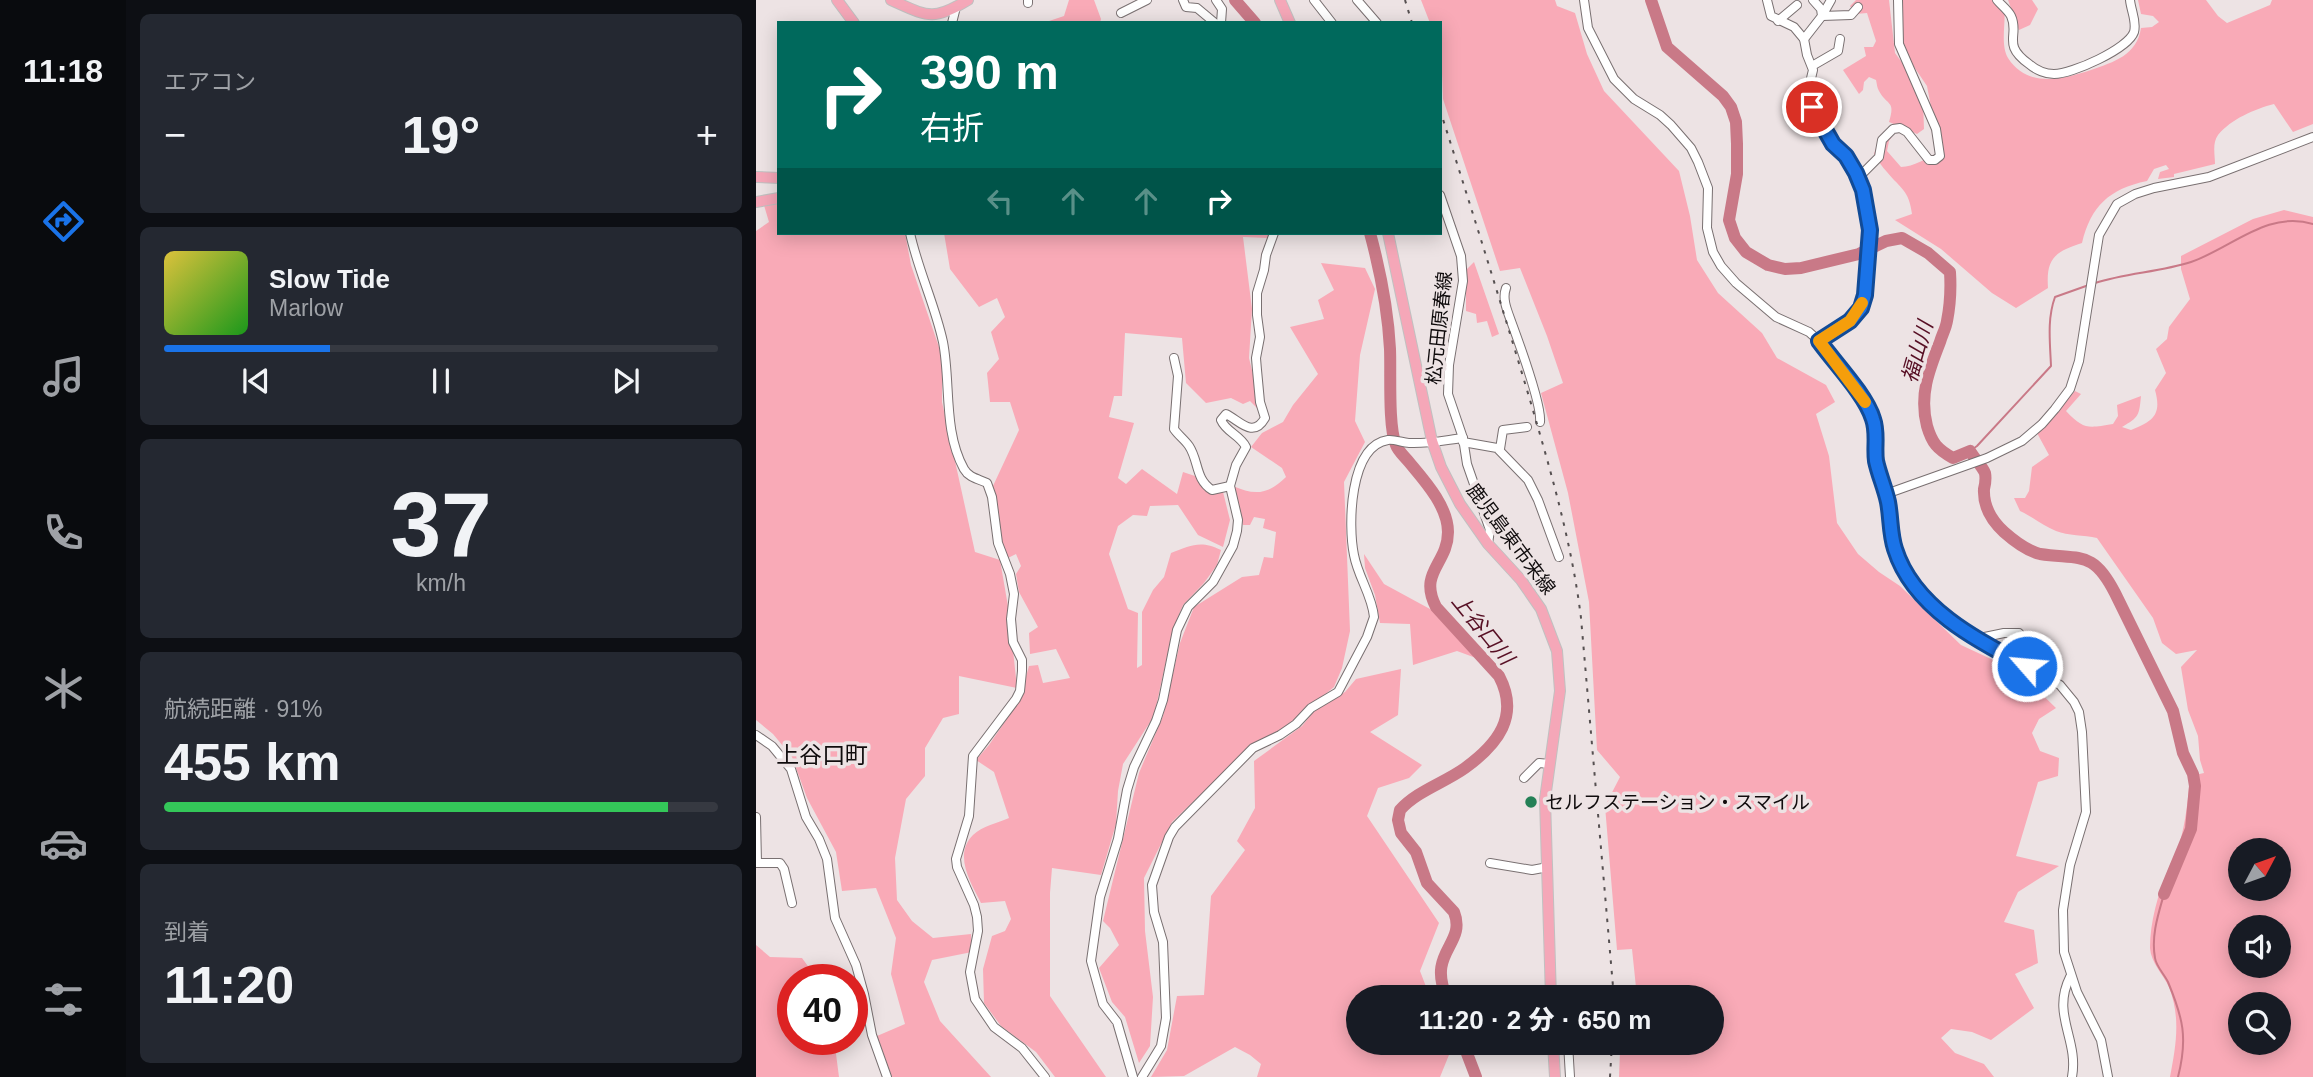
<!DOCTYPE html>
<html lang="ja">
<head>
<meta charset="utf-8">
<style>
  body { margin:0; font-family:Helvetica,"Noto Sans JP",sans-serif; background:#242831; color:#f1f3f6; height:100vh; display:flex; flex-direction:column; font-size:26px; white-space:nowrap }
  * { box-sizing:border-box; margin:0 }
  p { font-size:23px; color:#9ea1a6 }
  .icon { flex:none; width:38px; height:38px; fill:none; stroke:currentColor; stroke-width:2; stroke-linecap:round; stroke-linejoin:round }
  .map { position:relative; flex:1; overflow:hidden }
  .panel { display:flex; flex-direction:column; gap:14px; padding:14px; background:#0d0f14; width:630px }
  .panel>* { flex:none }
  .guide { position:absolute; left:21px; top:21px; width:665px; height:214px; border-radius:0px; box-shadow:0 4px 18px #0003; background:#00695c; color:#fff; overflow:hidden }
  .needle { width:46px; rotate:49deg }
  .tools { position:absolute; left:1472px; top:838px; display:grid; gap:14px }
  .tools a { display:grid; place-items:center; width:63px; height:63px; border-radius:50%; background:#171b24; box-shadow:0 4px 18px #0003; font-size:35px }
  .speed { position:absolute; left:21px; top:964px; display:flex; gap:14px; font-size:35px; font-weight:700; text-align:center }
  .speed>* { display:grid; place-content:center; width:91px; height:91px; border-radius:50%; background:#171b24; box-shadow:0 4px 18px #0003; line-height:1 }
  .speed .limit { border:10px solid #d22; background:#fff; color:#111 }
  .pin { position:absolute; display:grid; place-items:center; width:60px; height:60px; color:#fff; margin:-30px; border:4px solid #fff; border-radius:50%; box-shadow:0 2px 7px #0007 }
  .me { position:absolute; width:77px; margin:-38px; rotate:297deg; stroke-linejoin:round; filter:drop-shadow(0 0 5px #0008) }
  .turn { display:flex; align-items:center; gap:24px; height:147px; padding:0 28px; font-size:32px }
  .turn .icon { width:91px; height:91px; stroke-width:2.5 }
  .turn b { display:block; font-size:49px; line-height:60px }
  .lanes { display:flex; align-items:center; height:66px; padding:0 28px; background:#0003; justify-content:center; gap:35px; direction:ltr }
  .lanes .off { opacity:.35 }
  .big { font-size:52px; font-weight:800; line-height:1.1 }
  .panel .card { flex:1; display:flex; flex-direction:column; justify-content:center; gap:10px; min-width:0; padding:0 24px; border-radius:10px; background:#242831 }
  .panel .dial { align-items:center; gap:0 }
  .dial b { font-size:91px; line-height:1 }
  .song { display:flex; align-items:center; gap:21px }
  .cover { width:84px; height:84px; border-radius:10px; background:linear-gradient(135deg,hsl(50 70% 55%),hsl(120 70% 35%)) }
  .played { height:7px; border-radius:4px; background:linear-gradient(90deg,#1a73e8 30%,#363941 30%) }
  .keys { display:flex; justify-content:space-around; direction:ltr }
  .heat { display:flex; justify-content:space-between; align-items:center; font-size:38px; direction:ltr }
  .charge { height:10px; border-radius:5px; background:linear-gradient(90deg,#34c759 91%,#363941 0) }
  .trip { position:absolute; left:590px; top:985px; width:378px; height:70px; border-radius:35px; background:#171b24; box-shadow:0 4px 18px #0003; font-weight:800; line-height:70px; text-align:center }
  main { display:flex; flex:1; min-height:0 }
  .tab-bar { display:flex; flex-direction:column; width:126px; justify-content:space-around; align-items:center; background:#090b0e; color:#9ea1a6 }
  .tab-bar .icon { width:49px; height:49px }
  .tab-bar .current { color:#1a73e8 }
  .tab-bar b { font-size:32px; color:#f1f3f6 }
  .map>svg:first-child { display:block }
</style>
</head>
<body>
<main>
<nav class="tab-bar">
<b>11:18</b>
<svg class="icon current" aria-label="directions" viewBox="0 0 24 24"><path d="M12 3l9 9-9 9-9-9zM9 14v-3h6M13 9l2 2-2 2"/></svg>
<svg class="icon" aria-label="music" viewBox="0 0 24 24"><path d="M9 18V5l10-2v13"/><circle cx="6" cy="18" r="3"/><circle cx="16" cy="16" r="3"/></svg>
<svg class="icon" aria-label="phone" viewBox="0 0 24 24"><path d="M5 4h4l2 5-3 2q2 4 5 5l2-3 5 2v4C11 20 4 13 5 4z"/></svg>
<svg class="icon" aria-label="climate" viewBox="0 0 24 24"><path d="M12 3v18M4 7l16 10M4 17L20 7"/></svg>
<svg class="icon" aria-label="car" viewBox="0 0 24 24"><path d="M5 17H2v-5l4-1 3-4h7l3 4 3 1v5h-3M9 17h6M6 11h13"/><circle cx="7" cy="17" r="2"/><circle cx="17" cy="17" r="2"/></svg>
<svg class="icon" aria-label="filters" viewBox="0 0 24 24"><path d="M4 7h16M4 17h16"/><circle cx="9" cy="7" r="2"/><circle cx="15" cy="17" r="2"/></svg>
</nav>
<section class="panel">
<div class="card"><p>エアコン</p>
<div class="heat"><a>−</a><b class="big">19°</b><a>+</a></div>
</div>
<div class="card">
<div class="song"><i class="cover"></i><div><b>Slow Tide</b><p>Marlow</p></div></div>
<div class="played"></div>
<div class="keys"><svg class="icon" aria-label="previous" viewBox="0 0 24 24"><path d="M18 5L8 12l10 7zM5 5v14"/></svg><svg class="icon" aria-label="pause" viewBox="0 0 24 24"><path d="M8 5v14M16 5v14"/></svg><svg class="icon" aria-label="next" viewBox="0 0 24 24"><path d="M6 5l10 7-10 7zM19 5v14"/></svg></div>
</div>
<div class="card dial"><b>37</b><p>km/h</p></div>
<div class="card"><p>航続距離 · 91%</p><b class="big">455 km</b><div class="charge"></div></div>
<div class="card"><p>到着</p><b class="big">11:20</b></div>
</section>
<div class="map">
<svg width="1557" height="1077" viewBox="0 0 1557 1077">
  <rect width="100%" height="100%" fill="#ede3e4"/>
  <!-- green -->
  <g fill="#f9aab7" fill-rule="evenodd">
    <polygon points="313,0 338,0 345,19 344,23 287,23 308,16"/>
    <polygon points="665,0 799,0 801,6 819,13 831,54 848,91 923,171 934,216 941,260 962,293 1006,333 1021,358 1070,385 1079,402 1060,414 1073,456 1081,523 1102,554 1123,572 1144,586 1205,645 1263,672 1300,708 1283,719 1276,733 1284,751 1303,758 1302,776 1282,782 1260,856 1303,866 1262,892 1248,922 1278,930 1282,963 1259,974 1278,1008 1235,1040 1216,1032 1195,1029 1185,1038 1199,1053 1228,1064 1238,1077 863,1077 864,1051 887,1051 887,1043 956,1043 956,998 881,997 876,949 861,950 849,806 864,777 841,750 833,602 812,493 785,393 807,383 791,336 764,268 744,271 687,99 684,23 674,23"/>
    <path d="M1100,0H1133L1139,53L1161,83L1167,100L1168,129L1161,134L1133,122C1140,100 1131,106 1123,91C1121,88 1121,84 1120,80L1113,77L1108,82L1107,90L1103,94L1087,70L1110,56L1108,47H1117L1120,41L1111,13L1100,14L1094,6Z"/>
    <path d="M1145,0H1247C1252,17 1243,43 1252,58C1272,89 1307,79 1335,70C1358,62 1381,55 1385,28L1396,27L1403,22L1397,16L1385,14L1382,0H1450L1462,16L1471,23L1514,5L1516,0H1557V124L1537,132L1518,104C1499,109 1475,119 1462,135C1456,143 1459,155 1459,164L1418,174V177L1402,179L1404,172L1413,169L1410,165L1398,169L1391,181C1353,189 1335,206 1326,243C1298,252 1290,259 1292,288L1260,308L1236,293L1185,249L1139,220L1156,214C1153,190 1145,189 1131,172C1126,167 1122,160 1118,154C1123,141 1125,126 1141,129L1133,141L1131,151L1145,167C1158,167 1170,157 1184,154L1171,86L1152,58L1147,42Z"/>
    <polygon points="1252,0 1276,0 1282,9 1274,25 1263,30"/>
    <polygon points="23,199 23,233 149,233 155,265 186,356 186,402 219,552 244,560 253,612 261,688 203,676 203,714 187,718 169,748 169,776 150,799 139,858 141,900 156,921 177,938 215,934 216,952 176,960 168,982 184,1021 235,1077 136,1077 121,1036 149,1024 135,974 140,938 120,888 86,891 80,852 51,798 36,757 17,734 0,720 0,231 13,222 7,202"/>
    <path d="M1528,210L1557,217V1077H1414C1420,1045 1425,1018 1413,987C1407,974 1395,963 1394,948C1394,922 1402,894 1412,870C1415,861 1420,854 1423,845C1430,822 1432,799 1434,776L1448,773L1444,760L1442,736L1432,710L1425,667L1441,650L1420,654L1406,643L1397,618L1341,538C1328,535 1312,536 1300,531C1287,526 1277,517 1264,511L1258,498H1269L1273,491L1276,467L1293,455L1281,433L1319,391L1325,394L1310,411C1328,430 1332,428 1357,424L1362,416L1361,405L1385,396C1383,416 1383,417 1366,427L1375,430C1397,421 1406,415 1399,390L1410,373L1400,349L1411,339L1413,327L1434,299L1425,269V256L1497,219ZM1484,850H1522V889H1484ZM1484,928H1522V966H1484ZM1484,1004H1522V1043H1484Z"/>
    <path d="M188,233H518L512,238L487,237L496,309L493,358L501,391V408L494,401L487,404L475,398L450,403L430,383L426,338L369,333L366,396H358L353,417L378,423L362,478L370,484L386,469L421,494L427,472L442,477L444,485L455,494L467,492L474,520L467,547L442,535L422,505L394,506L391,516L377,515L362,526L353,554L372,609L382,613L381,668L386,665V612L397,590L408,577L415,553C435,545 445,540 465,550L461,565L448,583L427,605L417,629L398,716L367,764L362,791L360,824L345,875L296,868L294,893V996L350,1077H299L280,1052L245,1026L228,1003L227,969L236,936L249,931L255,919L249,901L225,903C215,883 197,855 217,835C226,826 242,823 253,818L238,772L220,760L233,745L263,701L273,666L282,665L287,683L314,678L300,649L274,654L273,633L282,627L263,592L260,574L265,566L260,554L250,559L243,539L237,486L263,430L254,402H234L231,373L243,359L235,332L249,317L241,298L223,307L194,269Z"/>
    <polygon points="718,262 743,334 736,337 731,321 721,323 720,314 710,311 710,270"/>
    <path d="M565,263L609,268L619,289L604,355L599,421L609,442L588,482L594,631L586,668L578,687L528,728L498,743L416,822L388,878L389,931L397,997L394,1046L383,1063L369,1017L356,1002L343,968L363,945L354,928L347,921L383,773L407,716L424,643L438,607L486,577L503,575L508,557L517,558L520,532L507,528L509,519L498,517L494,525H487L477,486C499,496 513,494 530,477L526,468L495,447L506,433L527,422L537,405L562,374L534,327L568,319L562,300L578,290Z"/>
    <polygon points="608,554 628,584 674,609 695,627 720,658 701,651 657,665 654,624 624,623 619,595 609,568"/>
    <polygon points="645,669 642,715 614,732 666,765 653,778 622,788 611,816 683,923 664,971 674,997 602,998 602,1043 692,1043 695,1050 684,1077 501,1077 505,1064 494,1055 479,1047 428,1076 395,1077 411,1050 421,996 448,995 455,896 489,850 481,841 499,808 498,761 546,726 559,710 589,692 600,679"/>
    <polygon points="0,945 14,957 46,958 62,980 37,980 37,1040 73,1040 80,1054 83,1077 0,1077"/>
  </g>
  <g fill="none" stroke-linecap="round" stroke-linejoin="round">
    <!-- stream -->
    <g stroke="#c97987" stroke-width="2">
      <polyline points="160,22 160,23"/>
      <path d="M1339,283C1370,273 1404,272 1435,262C1476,248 1511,210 1557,224"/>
      <path d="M1214,451L1221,446L1295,366C1294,342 1291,319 1299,297L1330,286"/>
      <path d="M1408,894C1402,915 1395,936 1399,958C1400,966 1408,974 1412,982C1427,1018 1432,1038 1422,1077"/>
    </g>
    <!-- river -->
    <g stroke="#c97987" stroke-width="12">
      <polyline points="479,0 499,23"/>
      <path d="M895,0L911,47L967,96L975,107L980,122L981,144V174L973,220L979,238L990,252L1012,265L1029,269L1045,268L1103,254L1130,241L1146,238L1172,253L1194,272C1195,288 1194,306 1191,321C1190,328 1186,335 1184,342C1173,370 1163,395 1171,426C1176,443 1181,449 1197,458L1214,451C1218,458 1226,466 1229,473C1230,478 1229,485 1228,489C1227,507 1235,520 1248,532C1257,540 1272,551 1284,554C1325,560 1337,550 1359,593L1417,711L1427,753L1437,774L1439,786L1435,829L1408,894"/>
      <path d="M614,233C624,270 632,310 634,349C635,372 632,427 640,445C642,451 649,457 653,462C668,480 692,506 692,532C692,564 662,572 680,607L743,676C764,716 742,744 709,768C688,783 661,791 644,810L642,820L645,833L660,852L671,883L698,912C711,945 670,951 691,998"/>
      <polyline points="707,1043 720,1077"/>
    </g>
    <!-- minor casing -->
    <g stroke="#797071" stroke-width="10">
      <g id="minor">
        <polyline points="272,0 272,3"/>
        <polyline points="427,0 430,7 441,8 459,23"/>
        <polyline points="460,0 466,9 465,23"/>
        <polyline points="558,0 576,23"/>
        <polyline points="601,0 621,23"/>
        <polyline points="828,0 832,28 858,79 878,99 904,115 915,125 935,148 942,162 952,188 951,228 957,252 965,266 980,283 1020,317 1053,332 1063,341 1104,395 1118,420 1121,433 1120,461 1133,506 1139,548 1153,578 1190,618 1206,632 1304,685 1318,702 1323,712 1326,732 1330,812 1314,865 1307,910 1308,952 1321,992 1345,1040 1352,1077"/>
        <polyline points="1011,0 1015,16 1038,27 1048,39 1051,55 1057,70 1052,91 1057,111 1077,144 1090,156 1100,173 1107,190 1114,227 1109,295 1105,308 1094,321 1063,341"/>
        <polyline points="1075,0 1066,16 1095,15 1102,7"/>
        <path d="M1241,0C1245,5 1252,10 1255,16C1264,35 1245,44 1273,64C1280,70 1290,74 1298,74C1316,74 1372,49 1378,32C1381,21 1375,11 1374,0"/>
        <polyline points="365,13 391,0"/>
        <polyline points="1022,21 1041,5"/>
        <polyline points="196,23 200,7"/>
        <polyline points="1048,39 1066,16 1065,9 1057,0"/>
        <polyline points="1056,66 1082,51 1084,39"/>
        <polyline points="1102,178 1123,157 1126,140 1137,129 1144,128 1151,132 1173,160 1179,160 1184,156 1180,129 1143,44 1142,0"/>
        <polyline points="684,195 705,256 707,281 693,365 692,394 707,438 711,464 734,530 732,544"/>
        <path d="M154,233C162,270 179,305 187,342C195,383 187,431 208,469C213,478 223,479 231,483L236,497L242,543L254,574L258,594L255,619L257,642L266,660V671L264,691L260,699L217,756L213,816L200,859L201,867L218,905L221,917L222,931L214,972L219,999L238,1027L266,1048L289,1077"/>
        <path d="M750,288C746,299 751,310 755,321C762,340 786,405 784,422"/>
        <path d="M418,358L422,376L418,429C422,435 429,440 433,446C443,461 439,479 456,490L474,486"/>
        <polyline points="707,442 741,448 772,480 782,500 803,557"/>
        <polyline points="744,449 747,430 771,427"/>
        <polyline points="1130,494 1231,458 1266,441 1286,424 1299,409 1314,389 1323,361 1343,235 1361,204 1379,194 1398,188 1453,177 1557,137"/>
        <path d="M1219,639L1248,633H1263C1274,644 1273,651 1271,666"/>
        <polyline points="0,735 16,746 35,769 50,817 63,839 71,859 79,918 100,965 108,994 116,1035 131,1077"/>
        <polyline points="768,778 783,763 794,764"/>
        <polyline points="0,817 1,863 24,863 28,869 36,903"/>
        <polyline points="734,863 776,870 792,867"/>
        <path d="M1314,977C1295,1015 1323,1039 1316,1077"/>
        <polyline points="812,1043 814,1077"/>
        <path d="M377,1077L361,1022L347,1004L335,961L344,897L362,839L371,790L378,767L400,721L407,700L421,630L432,607L457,582L477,546L481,531L482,520L474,486L480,465L490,447C484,435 470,432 465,420L470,414C484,421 497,439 509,418L504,402L501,370L500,358L504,337L501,315V293L508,270L510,255L518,233"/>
        <path d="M386,1077L405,1046L410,1018L407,942L398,912L396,885L413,837L419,827L497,748L524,735L540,724L555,708L582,692L611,637L618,617C616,595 602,577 598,555C592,526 593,446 632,440C638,439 647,443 653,443C671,444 690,440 707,438"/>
      </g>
    </g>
    <!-- major casing -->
    <g stroke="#c1c0c0" stroke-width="12">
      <g id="major">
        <polyline points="81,0 98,23"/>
        <path d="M135,0C171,16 176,22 212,0"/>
        <polyline points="524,0 534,23"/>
        <polyline points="0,177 23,178"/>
        <polyline points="0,202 23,198"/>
        <polyline points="632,233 676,441 685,467 704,504 732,544 765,580 785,609 801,651 804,691 789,799 795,998"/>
        <polyline points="797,1043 799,1077"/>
      </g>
    </g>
    <!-- minor -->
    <use href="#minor" stroke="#fff" stroke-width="8"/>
    <!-- major -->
    <use href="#major" stroke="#f5a7b8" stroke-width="10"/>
    <!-- rail -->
    <g stroke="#565051" stroke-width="2" stroke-dasharray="3.5 7" stroke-linecap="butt">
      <polyline points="649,0 656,23"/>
      <path d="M684,110C715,207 745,303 774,400C795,472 816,544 825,618L858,998"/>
      <polyline points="854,1077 856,1043"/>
    </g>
  </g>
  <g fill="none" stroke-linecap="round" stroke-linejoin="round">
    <!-- route casing -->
    <g stroke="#114b97" stroke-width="18">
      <path id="route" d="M1056,107L1077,144L1090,156L1100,173L1107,190L1114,230L1109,295L1105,308L1094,321L1063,341C1078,362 1110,395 1117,419C1122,433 1118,447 1120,461C1123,475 1129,488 1132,502C1135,518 1134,534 1139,549C1157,607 1221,641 1271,666"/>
    </g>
    <!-- route -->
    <use href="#route" stroke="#1a73e8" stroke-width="12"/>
    <!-- slow -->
    <polyline stroke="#f59e0b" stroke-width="12" points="1106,303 1094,321 1063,341 1109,402"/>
  </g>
  <!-- markers -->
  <circle fill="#248056" stroke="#ede3e4" stroke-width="2.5" cx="775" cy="802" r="7"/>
  <g text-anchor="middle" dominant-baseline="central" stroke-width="7" stroke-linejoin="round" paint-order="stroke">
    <!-- street labels -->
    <g font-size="19" fill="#100c0d" stroke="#ede3e4">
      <text transform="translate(683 328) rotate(-84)">松元田原春線</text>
      <text transform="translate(755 539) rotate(53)">鹿児島東市来線</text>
    </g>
    <!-- poi labels -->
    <g font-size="19" fill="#100c0d" stroke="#ede3e4" text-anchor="start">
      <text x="789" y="802">セルフステーション・スマイル</text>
    </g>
    <!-- water labels -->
    <g font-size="21" font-style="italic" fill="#570f24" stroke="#ede3e4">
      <text transform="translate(1161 352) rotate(-74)">福山川</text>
      <text transform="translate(727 629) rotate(51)">上谷口川</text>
    </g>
    <!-- quarter labels -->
    <g font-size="23" fill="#100c0d" stroke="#ede3e4">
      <text x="66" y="755">上谷口町</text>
    </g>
  </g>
</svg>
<div class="tools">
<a><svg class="needle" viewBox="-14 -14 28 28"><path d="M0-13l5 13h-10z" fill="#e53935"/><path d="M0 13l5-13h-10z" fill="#9ea1a6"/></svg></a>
<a><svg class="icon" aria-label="sound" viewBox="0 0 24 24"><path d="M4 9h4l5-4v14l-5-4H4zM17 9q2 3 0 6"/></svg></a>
<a><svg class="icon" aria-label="search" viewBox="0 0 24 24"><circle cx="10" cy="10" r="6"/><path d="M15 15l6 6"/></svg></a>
</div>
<div class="speed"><div class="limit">40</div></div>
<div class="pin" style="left:1056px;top:107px;background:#d93025"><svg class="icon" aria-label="arrive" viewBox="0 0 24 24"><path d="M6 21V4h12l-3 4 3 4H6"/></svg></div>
<svg class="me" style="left:1271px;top:666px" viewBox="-20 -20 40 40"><circle r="17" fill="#1a73e8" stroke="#fff" stroke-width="3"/><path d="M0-11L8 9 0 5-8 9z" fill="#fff"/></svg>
<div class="trip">11:20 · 2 分 · 650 m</div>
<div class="guide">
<div class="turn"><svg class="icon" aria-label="right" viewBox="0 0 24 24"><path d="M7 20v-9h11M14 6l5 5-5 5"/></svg><div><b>390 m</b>右折</div></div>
<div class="lanes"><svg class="icon off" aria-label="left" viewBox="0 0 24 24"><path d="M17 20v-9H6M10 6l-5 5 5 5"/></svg><svg class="icon off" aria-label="ahead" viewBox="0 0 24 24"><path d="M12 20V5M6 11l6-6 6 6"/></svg><svg class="icon off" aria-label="ahead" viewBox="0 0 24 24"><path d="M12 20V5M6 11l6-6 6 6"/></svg><svg class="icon" aria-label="right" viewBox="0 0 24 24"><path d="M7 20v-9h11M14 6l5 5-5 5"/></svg></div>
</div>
</div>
</main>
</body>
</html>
